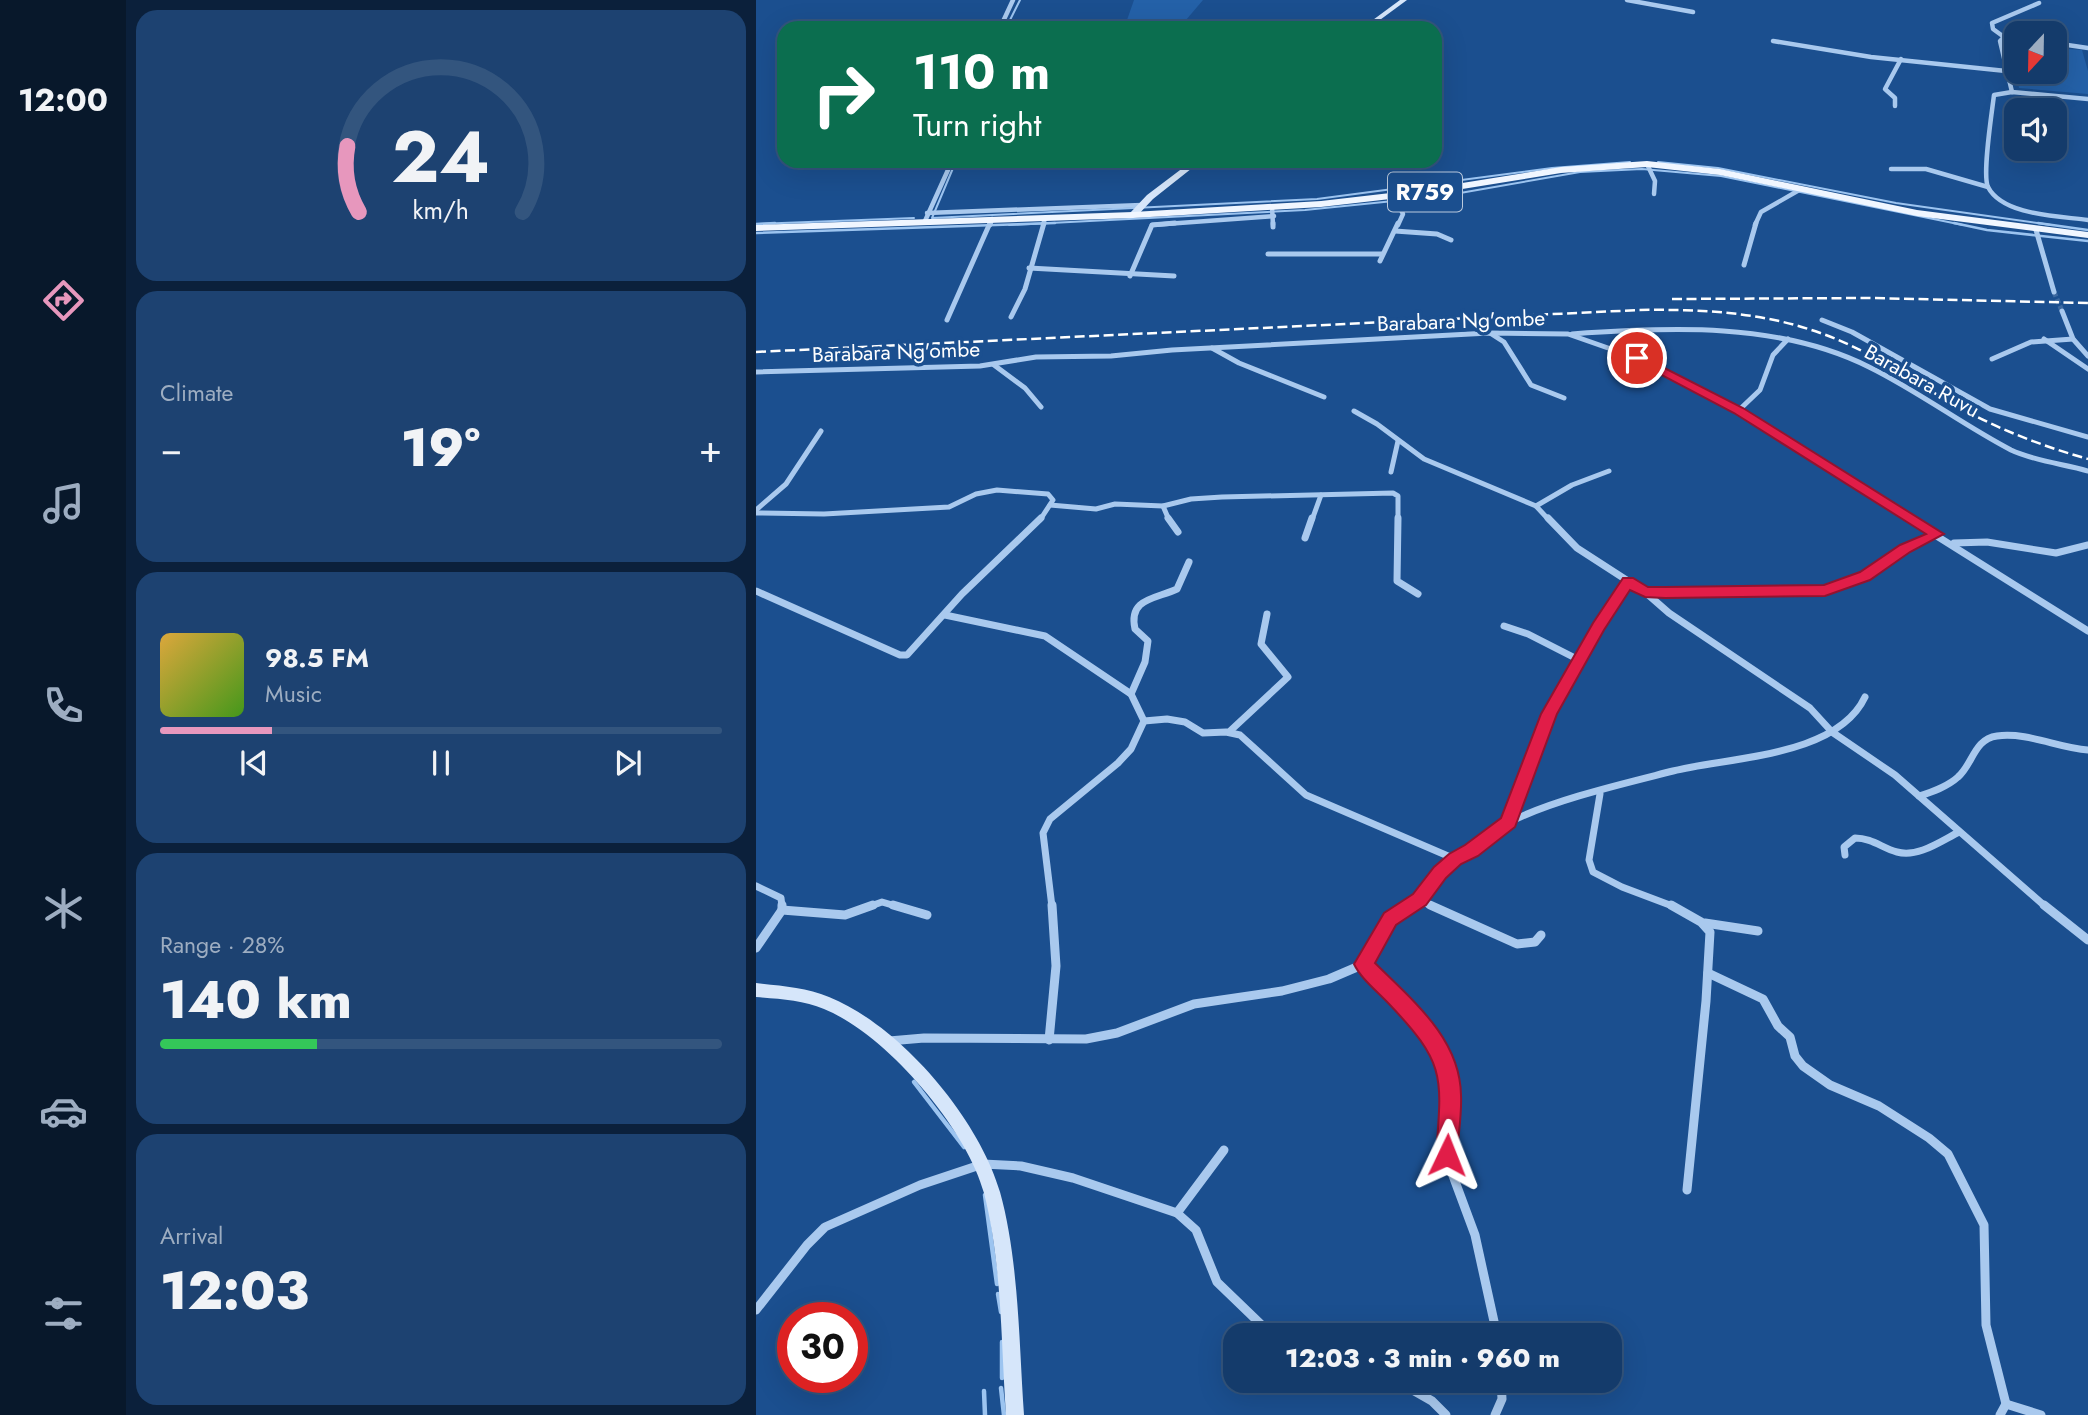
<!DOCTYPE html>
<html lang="en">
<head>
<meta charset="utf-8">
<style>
  body { margin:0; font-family:Jost,sans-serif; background:#1d4271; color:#f1f3f6; height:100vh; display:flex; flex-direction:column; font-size:26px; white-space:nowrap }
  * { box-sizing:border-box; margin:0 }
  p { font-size:23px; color:#9dadc1 }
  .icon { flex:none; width:38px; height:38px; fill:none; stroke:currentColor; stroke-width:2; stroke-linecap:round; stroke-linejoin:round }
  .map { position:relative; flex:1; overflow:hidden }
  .sheet { display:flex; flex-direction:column; gap:10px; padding:10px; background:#0b203b; width:630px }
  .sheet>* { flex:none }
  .hud { position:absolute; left:21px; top:21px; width:665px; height:147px; border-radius:21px; box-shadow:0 7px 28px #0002,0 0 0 2px #33557e; background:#0b6e4f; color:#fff; overflow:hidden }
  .needle { width:46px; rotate:202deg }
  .fabs { position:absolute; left:1248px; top:21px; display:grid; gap:14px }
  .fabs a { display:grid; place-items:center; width:63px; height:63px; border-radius:14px; background:#143b6b; box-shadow:0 7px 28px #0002,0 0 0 2px #33557e; font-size:35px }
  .speed { position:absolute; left:21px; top:1302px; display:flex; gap:14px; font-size:35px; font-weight:700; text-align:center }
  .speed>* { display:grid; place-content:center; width:91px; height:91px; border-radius:50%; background:#143b6b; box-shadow:0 7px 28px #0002,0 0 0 2px #33557e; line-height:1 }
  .speed .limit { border:10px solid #d22; background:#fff; color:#111 }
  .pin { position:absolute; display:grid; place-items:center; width:60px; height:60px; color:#fff; margin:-30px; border:4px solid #fff; border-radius:50%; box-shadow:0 2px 7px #0007 }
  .me { position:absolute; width:77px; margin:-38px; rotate:2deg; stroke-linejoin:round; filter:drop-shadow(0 0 5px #0008) }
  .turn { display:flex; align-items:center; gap:24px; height:147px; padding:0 21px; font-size:32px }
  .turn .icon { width:91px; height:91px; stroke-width:2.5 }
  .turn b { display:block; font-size:49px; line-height:60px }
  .big { font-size:52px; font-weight:800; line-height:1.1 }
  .sheet .tile { flex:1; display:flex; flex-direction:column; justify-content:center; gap:10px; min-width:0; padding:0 24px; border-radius:21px; background:#1d4271 }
  .sheet .dial { align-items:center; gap:0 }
  .dial svg { height:182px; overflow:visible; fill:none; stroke:#33557e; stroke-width:7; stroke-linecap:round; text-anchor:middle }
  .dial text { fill:#f1f3f6; stroke:none }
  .song { display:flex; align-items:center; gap:21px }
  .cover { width:84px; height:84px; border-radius:10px; background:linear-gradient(135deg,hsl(40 70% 55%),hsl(100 70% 35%)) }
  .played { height:7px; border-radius:4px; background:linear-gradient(90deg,#e797bd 20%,#33557e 20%) }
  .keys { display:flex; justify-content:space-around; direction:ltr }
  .heat { display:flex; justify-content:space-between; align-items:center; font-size:38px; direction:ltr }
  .charge { height:10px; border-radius:5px; background:linear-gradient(90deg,#34c759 28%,#33557e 0) }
  .trip { position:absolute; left:467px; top:1323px; width:399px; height:70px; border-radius:21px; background:#143b6b; box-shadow:0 7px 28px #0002,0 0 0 2px #33557e; font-weight:800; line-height:70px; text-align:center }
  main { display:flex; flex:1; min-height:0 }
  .dock { display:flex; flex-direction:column; width:126px; justify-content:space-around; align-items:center; background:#08182b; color:#9dadc1 }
  .dock .icon { width:49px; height:49px }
  .dock .active { color:#e797bd }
  .dock b { font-size:32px; color:#f1f3f6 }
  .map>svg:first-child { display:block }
</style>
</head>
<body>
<main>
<nav class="dock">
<b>12:00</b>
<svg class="icon active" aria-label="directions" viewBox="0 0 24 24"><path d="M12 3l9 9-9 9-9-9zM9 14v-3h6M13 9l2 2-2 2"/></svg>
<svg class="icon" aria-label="music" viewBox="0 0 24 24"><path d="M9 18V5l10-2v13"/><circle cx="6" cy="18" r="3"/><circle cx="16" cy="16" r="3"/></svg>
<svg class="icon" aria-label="phone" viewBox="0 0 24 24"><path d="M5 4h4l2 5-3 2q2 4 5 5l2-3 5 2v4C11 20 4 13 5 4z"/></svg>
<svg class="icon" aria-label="climate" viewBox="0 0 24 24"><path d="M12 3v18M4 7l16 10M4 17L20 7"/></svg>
<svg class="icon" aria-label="car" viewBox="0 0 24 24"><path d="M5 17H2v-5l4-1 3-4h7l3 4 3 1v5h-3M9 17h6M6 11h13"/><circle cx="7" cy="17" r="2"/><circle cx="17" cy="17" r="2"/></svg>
<svg class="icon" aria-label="filters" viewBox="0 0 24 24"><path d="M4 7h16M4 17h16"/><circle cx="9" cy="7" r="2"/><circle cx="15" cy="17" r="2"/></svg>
</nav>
<section class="sheet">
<div class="tile dial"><svg viewBox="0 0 100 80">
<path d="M14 69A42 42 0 1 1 86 69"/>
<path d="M14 69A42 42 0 0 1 9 40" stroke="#e797bd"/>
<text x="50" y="56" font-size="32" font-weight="700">24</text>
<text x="50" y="72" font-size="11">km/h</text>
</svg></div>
<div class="tile"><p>Climate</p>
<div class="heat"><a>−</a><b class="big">19°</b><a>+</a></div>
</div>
<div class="tile">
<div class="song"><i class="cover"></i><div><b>98.5 FM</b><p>Music</p></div></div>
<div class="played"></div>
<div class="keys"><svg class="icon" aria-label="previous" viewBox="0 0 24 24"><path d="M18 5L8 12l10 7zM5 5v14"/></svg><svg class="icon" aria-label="pause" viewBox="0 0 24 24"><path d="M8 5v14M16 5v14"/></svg><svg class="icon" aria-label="next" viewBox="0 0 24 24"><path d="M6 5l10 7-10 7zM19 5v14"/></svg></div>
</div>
<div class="tile"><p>Range · 28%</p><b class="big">140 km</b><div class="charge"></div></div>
<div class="tile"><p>Arrival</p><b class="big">12:03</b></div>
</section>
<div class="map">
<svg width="1332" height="1415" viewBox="0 0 1332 1415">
  <rect width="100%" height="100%" fill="#1b4f8f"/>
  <!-- green -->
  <g fill="#2461a8">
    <polygon points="378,0 447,0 430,20 371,20"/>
    <polygon points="1254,44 1260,44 1260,72 1298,72 1299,48 1326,50 1332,71 1332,94 1263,88"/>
  </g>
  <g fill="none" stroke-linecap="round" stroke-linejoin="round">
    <!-- stream-far2 -->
    <g stroke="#9cc4f0" stroke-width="2">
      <polyline points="250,28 264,0"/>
      <polyline points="200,161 176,218 561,199 796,168 874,162"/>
      <polyline points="902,162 962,168 1140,203 1295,225"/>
      <polyline points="0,224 158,218"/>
      <polyline points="253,225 549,210 687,196 824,172 886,169 965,176 1207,225"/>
    </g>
    <!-- stream-far1 -->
    <g stroke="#9cc4f0" stroke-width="2.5">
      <polyline points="1198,223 1231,230 1332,241"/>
      <polyline points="1282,223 1332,230"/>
      <polyline points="0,224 19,223"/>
      <polyline points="0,233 299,223"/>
    </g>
    <!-- stream -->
    <g stroke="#9cc4f0" stroke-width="4.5">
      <polyline points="158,1082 208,1147"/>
      <polyline points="229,1195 241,1284"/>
      <polyline points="242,1294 245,1312"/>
      <polyline points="246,1342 246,1378"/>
      <polyline points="245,1388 248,1415"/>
      <polyline points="228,1391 229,1415"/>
    </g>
    <!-- street-tunnel -->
    <polyline stroke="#3d69a0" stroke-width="5" stroke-dasharray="5 2.5" stroke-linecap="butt" points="1298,292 1306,311"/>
    <!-- street-far3 -->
    <g stroke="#a9c9ee" stroke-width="4.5">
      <polyline points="871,0 937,12"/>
      <polyline points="244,28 257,0"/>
      <polyline points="1248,37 1237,29 1236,23 1283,3"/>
      <polyline points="1017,41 1115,57 1250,71"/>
      <polyline points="1298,43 1332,48"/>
      <polyline points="1256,92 1244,41 1248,37 1260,38"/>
      <path d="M1332,99L1256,92L1238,95C1236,112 1226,175 1232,187C1247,216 1304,216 1332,220"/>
      <polyline points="1139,106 1139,98 1129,89 1145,59"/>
      <polyline points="891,164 899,181 898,194"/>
      <polyline points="1135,169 1170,169 1232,187"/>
      <polyline points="632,197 641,202 647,214 642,225"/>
      <polyline points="516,207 517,225"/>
      <polyline points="171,213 386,205"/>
      <polyline points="169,221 196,161"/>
      <polyline points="234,225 236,219"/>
      <polyline points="287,225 289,218"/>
      <polyline points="396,225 518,216"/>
      <polyline points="999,225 1005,212 1045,189"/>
    </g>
    <!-- street-far2 -->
    <g stroke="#a9c9ee" stroke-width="5">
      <polyline points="517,223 517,227"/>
      <polyline points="1280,230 1298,292"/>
      <polyline points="639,231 681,234 695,240"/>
      <polyline points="512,254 626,254"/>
      <polyline points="624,261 642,223"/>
      <polyline points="988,265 1000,223"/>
      <polyline points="273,268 418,276"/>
      <polyline points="374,276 396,225 419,223"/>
      <polyline points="1306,311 1317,339 1332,356"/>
      <polyline points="255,317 269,289 288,223"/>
      <polyline points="191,320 234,223"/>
      <polyline points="1066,320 1096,332 1234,409 1332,437"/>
      <polyline points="734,333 748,342 775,385 808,398"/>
      <path d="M816,334C913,327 1024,322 1113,367C1162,391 1207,425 1255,450C1278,461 1308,464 1332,471"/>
      <polyline points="1288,339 1332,369"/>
      <polyline points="456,348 483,363 568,397"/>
      <polyline points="1236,359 1275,342 1317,339"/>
      <polyline points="238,365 269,388 285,407"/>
      <polyline points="0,372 224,366 280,357 355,356 416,350 733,333 812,334 892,362 982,411 1155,520"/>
      <polyline points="598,411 621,424 668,459 780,506 793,520"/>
      <polyline points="982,411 1004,390 1017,355 1032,339"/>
      <polyline points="635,472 642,441"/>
      <polyline points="294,505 340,509 359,504 407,506 435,499 466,497 637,493 642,496 642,520"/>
      <polyline points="407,506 413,520"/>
      <polyline points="780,506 816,485 853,471"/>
      <polyline points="0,510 30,484 65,431"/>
      <polyline points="0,513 68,514 193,507 220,494 241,490 292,494 297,500 284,520"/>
      <polyline points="556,520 565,495"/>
    </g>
    <!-- street-far1 -->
    <g stroke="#a9c9ee" stroke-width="7">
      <polyline points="412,518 422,532"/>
      <polyline points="642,518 641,581 662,594"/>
      <polyline points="792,518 821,548 889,592 1069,591 1109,576 1149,549 1181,534"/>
      <polyline points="1152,518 1332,631"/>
      <polyline points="549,538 556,518"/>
      <polyline points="1198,543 1231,542 1300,553 1332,545"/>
      <polyline points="0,591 144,655 151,655 206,594 285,518"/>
      <polyline points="889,592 913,613 1054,708 1076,732 1139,775 1290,907"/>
      <polyline points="189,615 289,636 375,694 388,721 375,749 362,763 294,819 287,833 296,907"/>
      <polyline points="748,626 772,634 823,660"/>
      <path d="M375,694L389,662L392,641L379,629C372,598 400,599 421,589L433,562"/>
      <polyline points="388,721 411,719 429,722 447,733 470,732 484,735 550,795 699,859"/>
      <polyline points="473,732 532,677 505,644 511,614"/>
      <polyline points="844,794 833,860 837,872 866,887 919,907"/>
      <path d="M1163,796C1176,792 1191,787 1202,777C1217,764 1218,739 1241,736C1272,732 1302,748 1332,750"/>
      <path d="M753,822C780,734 821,658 872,582"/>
      <path d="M1089,855L1088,847L1099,838C1116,838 1126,848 1141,852C1162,858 1185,841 1203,832"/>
      <polyline points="0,886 25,898 26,907"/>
      <polyline points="663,900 678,907"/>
      <polyline points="112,907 126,902 143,907"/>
      <path d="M652,907C667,898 673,884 685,872C696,860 738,830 754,822C796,800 870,783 917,771C973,757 1081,757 1109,697"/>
    </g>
    <!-- street -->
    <g stroke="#a9c9ee" stroke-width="9">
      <polyline points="26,905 26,910"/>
      <polyline points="137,905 171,915"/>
      <polyline points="674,905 761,944 779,942 785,935"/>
      <polyline points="915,905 945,922 954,932 950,1001 931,1190"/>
      <polyline points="1288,905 1332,940"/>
      <polyline points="949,923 1002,931"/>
      <polyline points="0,948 26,910 89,915 117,905"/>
      <polyline points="608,964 664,1022 689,1062 694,1085 690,1144 693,1165 719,1235 741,1335"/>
      <polyline points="952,973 1007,999 1022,1026 1034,1037 1039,1056 1047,1066 1074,1085 1123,1106 1173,1138 1192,1154 1228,1225 1230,1325 1250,1404"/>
      <polyline points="293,1040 300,966 296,905"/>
      <polyline points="133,1041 168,1038 330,1039 361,1033 438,1004 526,991 573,979 608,964 634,919 655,905"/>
      <polyline points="421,1213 468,1150"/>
      <polyline points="0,1310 51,1245 69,1227 164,1185 227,1164 265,1166 317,1178 421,1213 440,1230 461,1282 516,1335"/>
      <polyline points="641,1381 676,1401 690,1415"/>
      <polyline points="739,1415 746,1399 745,1381"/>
      <polyline points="1244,1415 1250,1404 1285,1415"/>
    </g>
    <!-- secondary -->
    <g fill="#d6e6fa" fill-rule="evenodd">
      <polygon points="644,0 651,0 613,28 606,28"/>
      <polygon points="436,161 445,161 397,199 380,217 374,217 374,213 391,195"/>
      <path d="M0,983C25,986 50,987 73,997C145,1026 223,1119 244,1192C263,1260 263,1345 268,1415H250C245,1343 246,1263 228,1193C211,1129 130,1034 68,1009C47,1000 23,999 0,997Z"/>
    </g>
    <!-- primary -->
    <polygon fill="#f0f6ff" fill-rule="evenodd" points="891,161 964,169 1161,210 1332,232 1332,238 1161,216 964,175 891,167 805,173 669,195 565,207 377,218 0,231 0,225 377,212 565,201 669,189 805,167"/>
    <!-- rail -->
    <g stroke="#fff" stroke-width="2.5" stroke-dasharray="10 4.5" stroke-linecap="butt">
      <polyline points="916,299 1114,298 1332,303"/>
      <path d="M0,352L883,310C945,309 1008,312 1067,334C1118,352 1161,385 1208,410C1247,431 1289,447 1332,459"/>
    </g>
  </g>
  <!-- route -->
  <path fill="#e11d48" stroke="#92132f" stroke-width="2" d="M881,354L987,408L1188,534L1154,552L1114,580L1069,596L909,598L889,597L874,590L848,630L801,714L759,827L722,856L705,864L690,878L670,905L640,925L619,963C656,1000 704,1038 705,1095C706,1115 702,1136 701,1155L698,1163L691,1166L683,1163L680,1155C686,1076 690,1064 634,1005C622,992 605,979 598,964L628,913L657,894L678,867L693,854L709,845L745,818L785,714L837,623L867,578H877L892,587H909L1068,585L1104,572L1144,545L1170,534L978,413L877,360L875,358Z"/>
  <g text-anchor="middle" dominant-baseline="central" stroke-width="7" stroke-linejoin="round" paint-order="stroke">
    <!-- far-street labels -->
    <g font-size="21" fill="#fff" stroke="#1b4f8f">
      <text transform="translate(705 321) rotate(-2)">Barabara Ng'ombe</text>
      <text transform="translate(140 352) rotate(-2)">Barabara Ng'ombe</text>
      <text transform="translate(1166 381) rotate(29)">Barabara Ruvu</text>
    </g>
    <!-- shield labels -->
    <rect fill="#1b4f8f" stroke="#bbcadd" stroke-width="2" x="632" y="172.5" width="74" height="39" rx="5"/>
    <g font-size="23" font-weight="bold" fill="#fff">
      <text x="669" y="192">R759</text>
    </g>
  </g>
</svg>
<div class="fabs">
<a><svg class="needle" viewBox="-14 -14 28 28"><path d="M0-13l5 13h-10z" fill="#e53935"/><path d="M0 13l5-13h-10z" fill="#9dadc1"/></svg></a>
<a><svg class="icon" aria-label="sound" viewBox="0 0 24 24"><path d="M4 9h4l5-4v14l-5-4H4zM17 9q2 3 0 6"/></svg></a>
</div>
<div class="speed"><div class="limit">30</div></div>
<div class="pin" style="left:881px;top:358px;background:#d93025"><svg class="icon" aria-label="arrive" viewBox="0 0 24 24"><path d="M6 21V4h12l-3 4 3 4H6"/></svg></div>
<svg class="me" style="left:691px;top:1155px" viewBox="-20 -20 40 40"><path d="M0-17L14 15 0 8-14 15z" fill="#e11d48" stroke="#fff" stroke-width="4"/></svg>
<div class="trip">12:03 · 3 min · 960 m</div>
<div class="hud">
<div class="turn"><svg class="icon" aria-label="right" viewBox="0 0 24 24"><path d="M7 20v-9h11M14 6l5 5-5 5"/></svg><div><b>110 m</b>Turn right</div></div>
</div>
</div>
</main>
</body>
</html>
